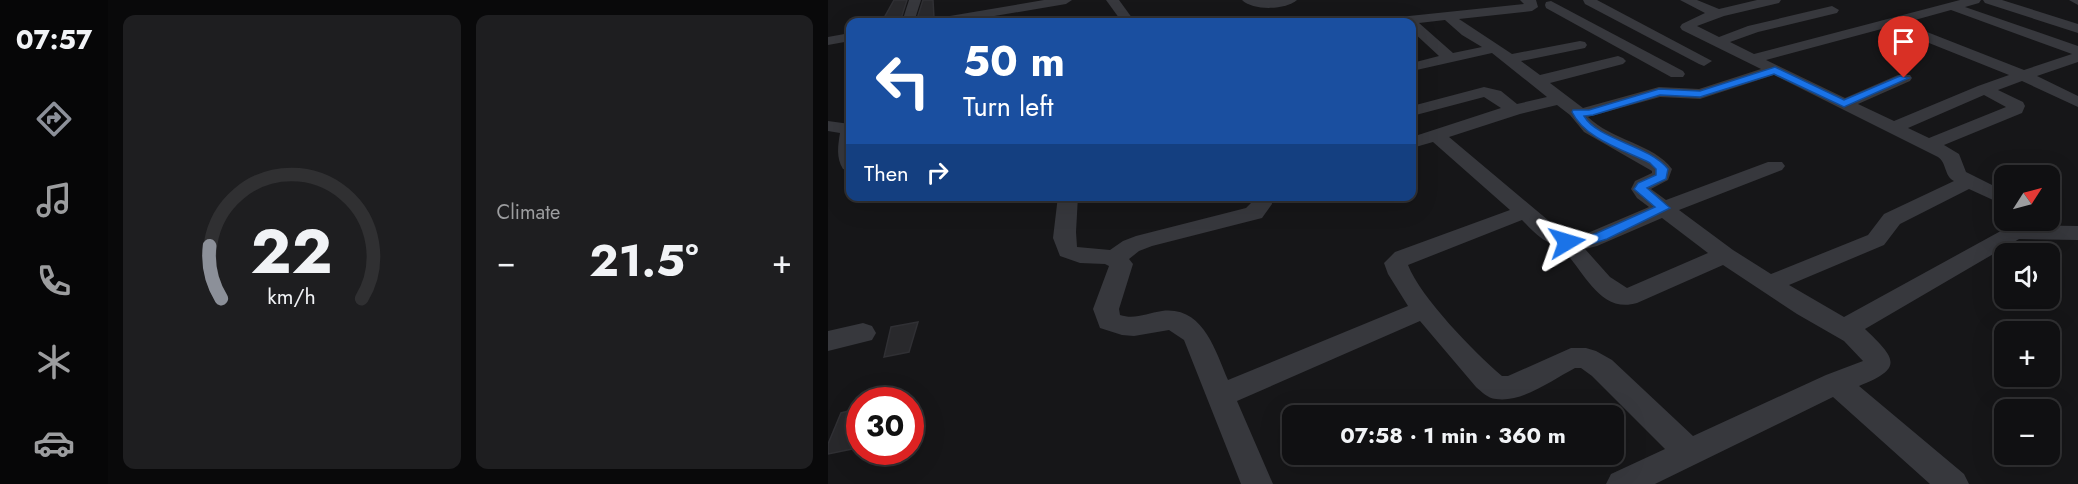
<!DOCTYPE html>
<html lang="en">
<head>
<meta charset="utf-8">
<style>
  body { margin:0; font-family:Jost,sans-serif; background:#1e1e20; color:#f1f3f6; height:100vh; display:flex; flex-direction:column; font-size:22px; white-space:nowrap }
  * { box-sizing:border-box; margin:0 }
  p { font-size:20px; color:#9c9d9f }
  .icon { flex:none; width:33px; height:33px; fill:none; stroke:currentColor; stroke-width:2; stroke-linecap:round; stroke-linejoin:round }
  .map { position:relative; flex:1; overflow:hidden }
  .panel { display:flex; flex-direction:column; gap:15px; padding:15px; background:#09090a; width:720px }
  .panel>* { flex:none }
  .banner { position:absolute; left:18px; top:18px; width:570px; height:183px; border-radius:12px; box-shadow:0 6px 24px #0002,0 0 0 2px #303032; background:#1a4fa0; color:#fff; overflow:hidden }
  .needle { width:39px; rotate:54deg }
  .buttons { position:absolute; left:1166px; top:165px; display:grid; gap:12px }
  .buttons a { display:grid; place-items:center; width:66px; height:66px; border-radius:12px; background:#101012; box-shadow:0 6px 24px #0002,0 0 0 2px #303032; font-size:30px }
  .speed { position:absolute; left:18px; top:387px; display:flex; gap:12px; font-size:30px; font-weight:700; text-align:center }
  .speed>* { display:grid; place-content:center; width:78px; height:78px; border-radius:50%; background:#101012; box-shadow:0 6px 24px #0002,0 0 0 2px #303032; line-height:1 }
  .speed .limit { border:9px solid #d22; background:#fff; color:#111 }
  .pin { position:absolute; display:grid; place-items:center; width:51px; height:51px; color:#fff; margin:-62px -26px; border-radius:50% 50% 50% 0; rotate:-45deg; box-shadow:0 0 6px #0007 }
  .pin .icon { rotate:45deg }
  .me { position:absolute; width:66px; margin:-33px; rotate:83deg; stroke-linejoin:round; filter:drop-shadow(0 0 4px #0008) }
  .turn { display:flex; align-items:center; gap:21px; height:126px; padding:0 18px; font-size:27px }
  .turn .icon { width:78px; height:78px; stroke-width:2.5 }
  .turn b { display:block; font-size:42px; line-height:51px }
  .then { display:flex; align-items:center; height:57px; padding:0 18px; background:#0003; gap:12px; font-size:22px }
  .big { font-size:45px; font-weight:700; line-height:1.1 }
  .panel .tile { flex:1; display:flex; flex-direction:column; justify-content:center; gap:9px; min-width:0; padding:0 21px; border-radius:12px; background:#1e1e20 }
  .panel .dial { align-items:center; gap:0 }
  .dial svg { height:156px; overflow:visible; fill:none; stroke:#303032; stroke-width:7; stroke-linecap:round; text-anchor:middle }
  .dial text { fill:#f1f3f6; stroke:none }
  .heat { display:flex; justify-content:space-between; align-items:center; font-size:33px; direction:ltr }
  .panel .tiles { flex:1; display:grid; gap:15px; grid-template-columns:repeat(2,1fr) }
  .trip { position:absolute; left:454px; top:405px; width:342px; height:60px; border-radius:12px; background:#101012; box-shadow:0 6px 24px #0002,0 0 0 2px #303032; font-weight:700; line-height:60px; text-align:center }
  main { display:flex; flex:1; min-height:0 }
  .tabs { display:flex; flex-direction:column; width:108px; justify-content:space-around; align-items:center; background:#060607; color:#9c9d9f }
  .tabs .icon { width:42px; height:42px }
  .tabs .active { color:#8c9099 }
  .tabs b { font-size:27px; color:#f1f3f6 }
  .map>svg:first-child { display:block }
</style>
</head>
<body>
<main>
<nav class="tabs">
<b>07:57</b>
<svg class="icon active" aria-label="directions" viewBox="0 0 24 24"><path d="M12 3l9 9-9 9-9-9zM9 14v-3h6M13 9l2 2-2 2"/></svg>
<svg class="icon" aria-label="music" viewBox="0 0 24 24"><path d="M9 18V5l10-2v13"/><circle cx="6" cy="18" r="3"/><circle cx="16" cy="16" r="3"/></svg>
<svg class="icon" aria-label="phone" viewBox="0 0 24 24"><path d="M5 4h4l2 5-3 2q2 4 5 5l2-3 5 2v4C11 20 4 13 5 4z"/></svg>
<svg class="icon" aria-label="climate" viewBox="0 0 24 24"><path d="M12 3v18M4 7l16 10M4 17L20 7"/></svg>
<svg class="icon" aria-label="car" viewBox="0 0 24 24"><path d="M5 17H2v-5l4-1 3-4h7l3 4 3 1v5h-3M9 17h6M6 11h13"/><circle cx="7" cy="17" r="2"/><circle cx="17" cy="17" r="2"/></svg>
</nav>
<section class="panel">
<div class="tiles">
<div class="tile dial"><svg viewBox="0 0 100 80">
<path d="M14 69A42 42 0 1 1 86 69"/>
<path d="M14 69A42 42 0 0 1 8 42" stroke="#8c9099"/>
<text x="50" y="56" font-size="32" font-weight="700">22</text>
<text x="50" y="72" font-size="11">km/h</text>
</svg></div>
<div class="tile"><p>Climate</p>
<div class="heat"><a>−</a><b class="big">21.5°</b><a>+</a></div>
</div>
</div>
</section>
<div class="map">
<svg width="1250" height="484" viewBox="0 0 1250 484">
  <rect width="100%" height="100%" fill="#161618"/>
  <!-- building -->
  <g fill="#29292c" stroke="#303034" stroke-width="1.5">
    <polygon points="66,0 79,0 72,22 59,22 61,17 56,18"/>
    <polygon points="95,0 105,0 106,18 88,22"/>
    <polygon points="90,322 81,352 56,357 63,327"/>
    <polygon points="32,408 32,431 24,449 0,454 0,444 13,413"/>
  </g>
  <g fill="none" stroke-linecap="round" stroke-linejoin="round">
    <!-- minor -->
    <g fill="#37383d" fill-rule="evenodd">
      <polygon points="81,0 93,0 86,22 74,22"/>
      <polygon points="216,0 244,0 238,4 131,22 103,22 110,18"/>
      <polygon points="278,0 291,0 307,22 294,22"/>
      <path d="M414,0H469C458,10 425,11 414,0Z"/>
      <path d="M692,0H708L710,7L704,11L631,19L684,54L752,41L757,42L759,45L757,48L693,61L712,75L790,56L795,58L798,61L795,64L722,83L755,108L831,87L871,89L933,69L854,30L852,27L854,24L877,13L852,0H869L891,9L929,0H953L951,3L896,16L869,26L891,37L920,26L1004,6L1011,10L1009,13L930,32L902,42L926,54L1132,0H1153L1151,3L1137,7L1250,46V62L1209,76L1250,96V107L1194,81L1170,90L1195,102L1197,106L1194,113L1116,145L1131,154L1138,172L1176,191V205L1141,189L1072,224L1056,245L961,285L1016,317L1180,227L1188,225L1250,226V240L1191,239L1037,329C1067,358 1077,368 1031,386L1136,474L1141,484H1102L1005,397L827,484H778L783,474L837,449L764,376L753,368H747C724,380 694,403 668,399C659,398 654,392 648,387L592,321L409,401L445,484H413L356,340L341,330L306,336L294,335L272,328L265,309L281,266L277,264L252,263L232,256L225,238L230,196H250L248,232L249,247L282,250L295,241L308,236L418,208L423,203V196H443L444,204L434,218L324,246L311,251L301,259L305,264L291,309L292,315C307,320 319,313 334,311C375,306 387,350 400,380L580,306L560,274L556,263L567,252L682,210L605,142L584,148V137L673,108L656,97L584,116V106L656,87L673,91L689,104L719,97L664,53L584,71V63L611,56L584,31V22H555L562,18L696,4ZM1123,10L1244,54L1196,70L1076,23ZM617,20L634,35L654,47L625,53L591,23ZM1061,27L1181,75L1150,86L1066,121L1030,104L1082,81L1084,78L1082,75H1070L1017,98L938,60ZM946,75L1110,157C1119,163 1116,176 1126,181L1056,214L1040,235L943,274L905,250L851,210L954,170L957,166L954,162H940L838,200L823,189L840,180L844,169C826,144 783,140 760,117L832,97L872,99ZM1156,95L1178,107L1101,138L1080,128ZM729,105L742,115L756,132L824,171V173L807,181L803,189L809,198L821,207L755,235H743L733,231L621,137L692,114ZM834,218L880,253L799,288L782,277L757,249L769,246ZM694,220C701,227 709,236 718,241C722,244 727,244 731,247C754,264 769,315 809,303L895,265L969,314L1016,341L1035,361L998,375L865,436L784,360L768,351L758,348H743L680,376H674C646,352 593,298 580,265Z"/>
      <polygon points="755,0 769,0 884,61 876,66 871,64 757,4"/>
      <polygon points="1155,0 1174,0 1250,24 1250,33 1157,3"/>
      <polygon points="1241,0 1250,0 1250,5"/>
      <polygon points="723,1 855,71 857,74 855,77 843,77 718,8 717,5 718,2"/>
      <polygon points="22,33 22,41 0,45 0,37"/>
      <path d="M0,121L22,124V171L15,169C8,158 10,145 12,133L0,131Z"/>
      <polygon points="35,323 44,326 48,333 44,340 0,351 0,331"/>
    </g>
  </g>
  <!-- route -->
  <path fill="#1a73e8" stroke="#114b97" stroke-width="1.5" d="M947,67L1016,100L1072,76L1081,78L1016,107L946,74L872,97L832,95L765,115L756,116C770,140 821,145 840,169L838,179L819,188L842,208L779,239L751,248L734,245L732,242L734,239H751L769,233L827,207L806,189L810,183L828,175V169L822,163C796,150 757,139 744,112L745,110H761L831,89L872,91Z"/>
</svg>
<div class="buttons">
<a><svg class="needle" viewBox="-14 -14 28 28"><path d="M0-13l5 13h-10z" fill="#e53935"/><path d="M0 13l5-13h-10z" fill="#9c9d9f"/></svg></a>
<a><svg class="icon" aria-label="sound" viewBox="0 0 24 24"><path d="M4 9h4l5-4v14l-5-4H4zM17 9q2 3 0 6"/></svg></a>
<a>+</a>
<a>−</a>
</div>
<div class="speed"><div class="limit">30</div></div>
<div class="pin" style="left:1076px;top:78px;background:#d93025"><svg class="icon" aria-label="arrive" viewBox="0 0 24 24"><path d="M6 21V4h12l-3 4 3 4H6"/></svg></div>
<svg class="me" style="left:739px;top:242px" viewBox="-20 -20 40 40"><path d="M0-17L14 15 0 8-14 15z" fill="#1a73e8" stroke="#fff" stroke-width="4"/></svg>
<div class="trip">07:58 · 1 min · 360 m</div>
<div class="banner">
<div class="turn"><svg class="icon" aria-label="left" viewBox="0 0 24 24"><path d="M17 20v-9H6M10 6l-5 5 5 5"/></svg><div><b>50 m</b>Turn left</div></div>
<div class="then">Then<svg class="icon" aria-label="right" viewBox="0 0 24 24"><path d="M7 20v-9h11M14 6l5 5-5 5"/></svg></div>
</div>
</div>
</main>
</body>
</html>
